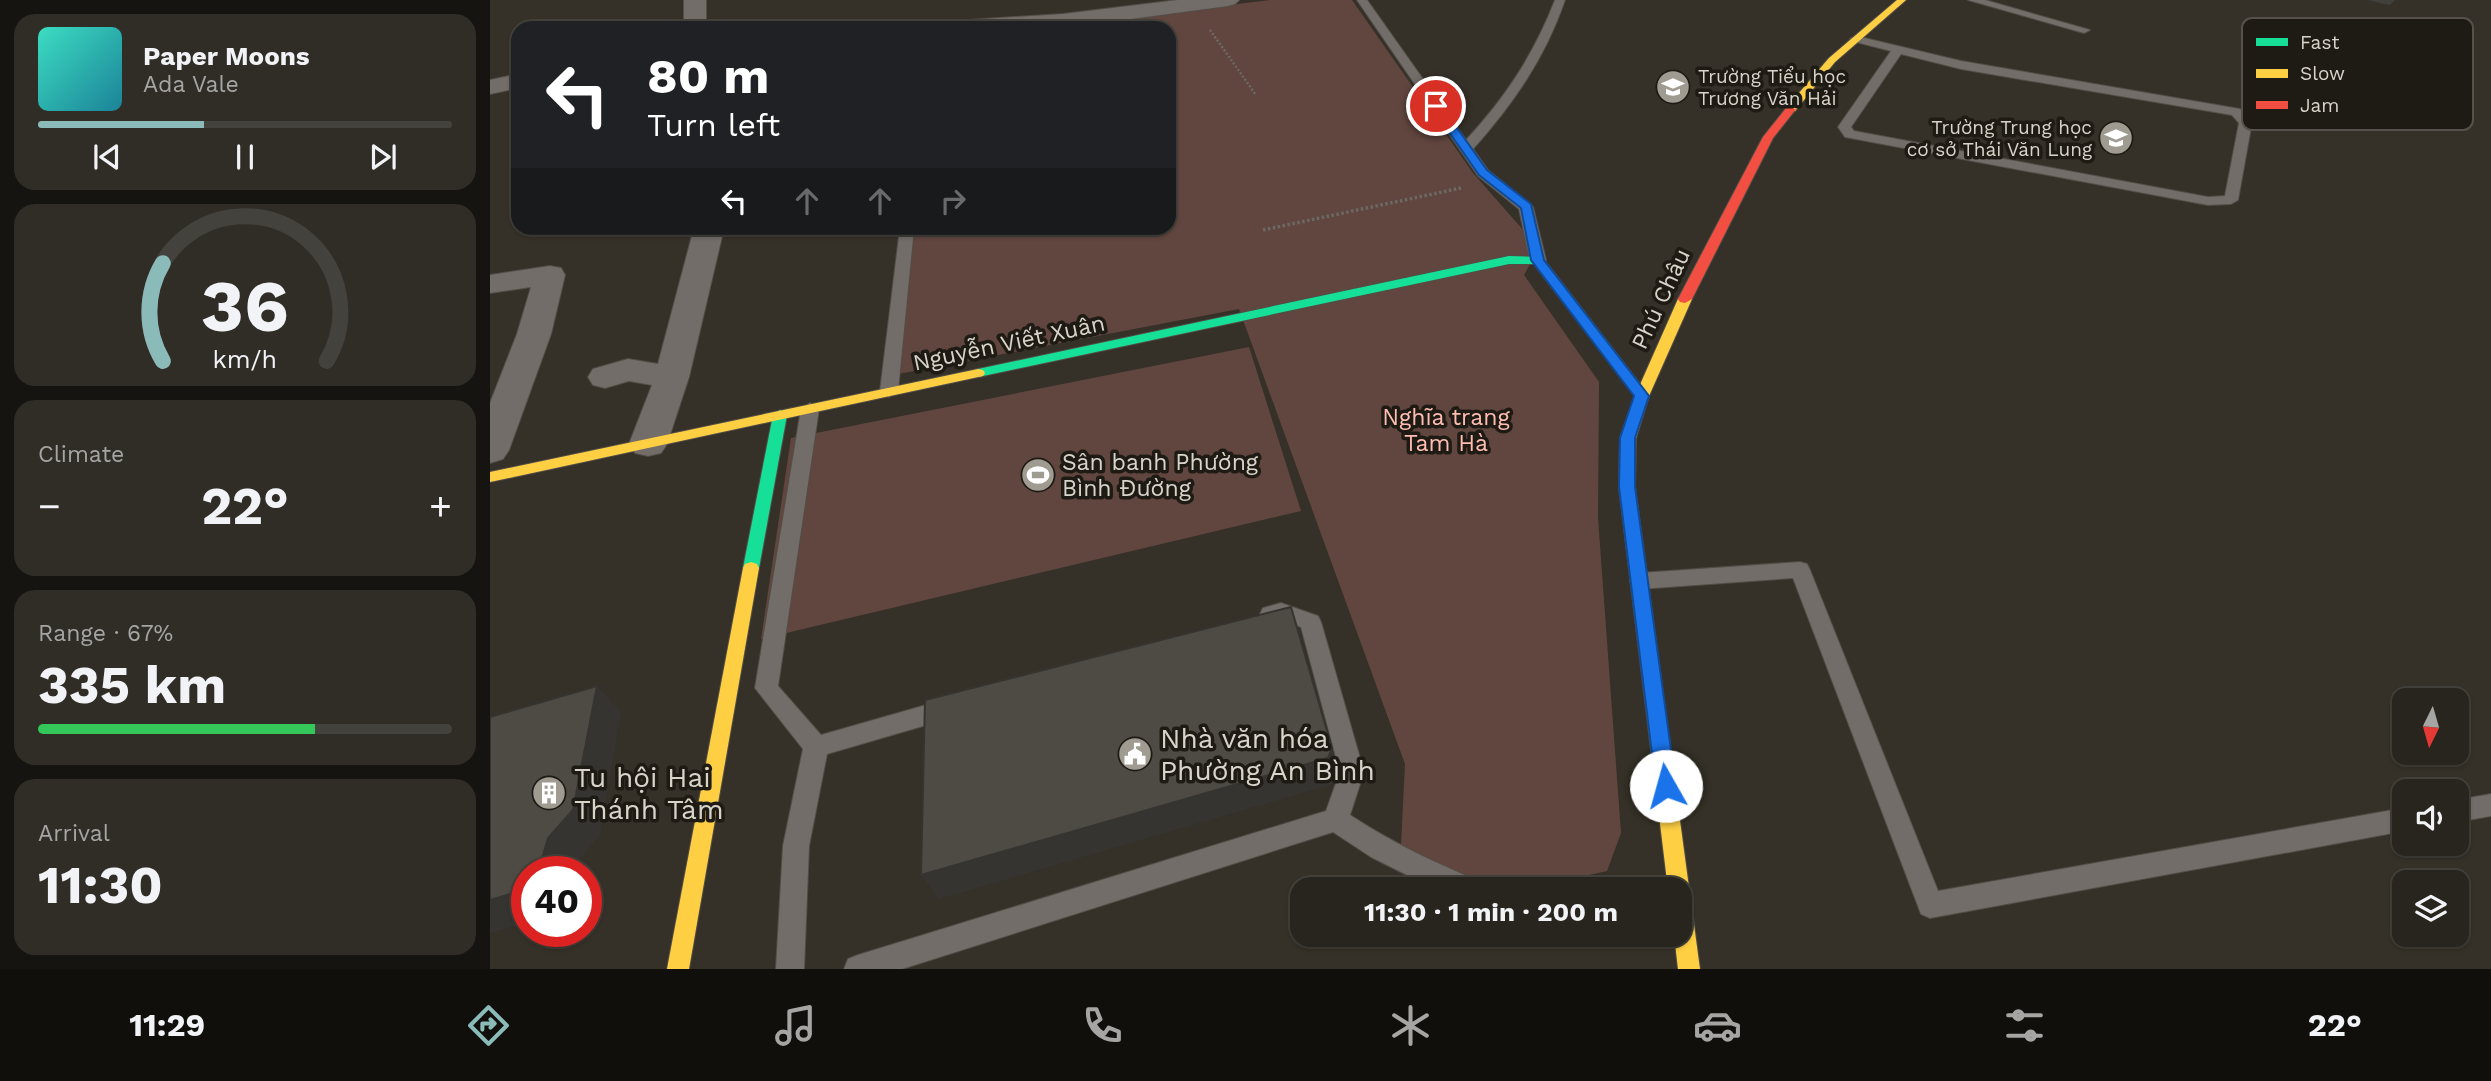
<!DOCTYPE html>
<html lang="en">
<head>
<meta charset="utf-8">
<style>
  body { margin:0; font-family:"Work Sans",sans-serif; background:#302d27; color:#f1f3f6; height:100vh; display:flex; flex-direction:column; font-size:26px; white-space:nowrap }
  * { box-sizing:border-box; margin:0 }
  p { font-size:23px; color:#a5a5a4 }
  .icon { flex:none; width:38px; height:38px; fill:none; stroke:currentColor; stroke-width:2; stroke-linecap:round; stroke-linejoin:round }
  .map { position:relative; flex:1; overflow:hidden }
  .drawer { display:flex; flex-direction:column; gap:14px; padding:14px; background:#161410; width:490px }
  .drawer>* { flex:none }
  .hud { position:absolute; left:21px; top:21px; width:665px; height:214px; border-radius:21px; box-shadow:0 2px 5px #0004,0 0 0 2px #44423c; background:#202124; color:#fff; overflow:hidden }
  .needle { width:46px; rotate:185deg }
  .buttons { position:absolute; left:1902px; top:688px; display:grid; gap:14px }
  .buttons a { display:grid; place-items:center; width:77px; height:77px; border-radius:14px; background:#28251e; box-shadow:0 2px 5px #0004,0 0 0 2px #44423c; font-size:35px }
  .speed { position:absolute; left:21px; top:856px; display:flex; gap:14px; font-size:35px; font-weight:700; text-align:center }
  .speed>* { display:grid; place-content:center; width:91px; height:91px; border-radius:50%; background:#28251e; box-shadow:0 2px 5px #0004,0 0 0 2px #44423c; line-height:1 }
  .speed .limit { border:10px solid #d22; background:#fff; color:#111 }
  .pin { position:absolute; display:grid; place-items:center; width:60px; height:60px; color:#fff; margin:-30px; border:4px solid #fff; border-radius:50%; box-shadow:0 2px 7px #0007 }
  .me { position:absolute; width:77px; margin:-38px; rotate:353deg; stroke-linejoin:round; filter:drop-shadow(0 0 5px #0008) }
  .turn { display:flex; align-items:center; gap:24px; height:147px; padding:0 21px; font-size:32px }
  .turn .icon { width:91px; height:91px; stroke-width:2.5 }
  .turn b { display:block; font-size:49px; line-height:60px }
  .lanes { display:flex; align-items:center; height:66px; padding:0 21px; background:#0003; justify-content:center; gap:35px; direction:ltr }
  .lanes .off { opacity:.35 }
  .big { font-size:52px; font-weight:700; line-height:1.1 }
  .drawer .widget { flex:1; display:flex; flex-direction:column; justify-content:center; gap:10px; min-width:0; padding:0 24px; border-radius:21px; background:#302d27 }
  .drawer .dial { align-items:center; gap:0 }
  .dial svg { height:182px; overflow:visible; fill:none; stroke:#44423c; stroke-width:7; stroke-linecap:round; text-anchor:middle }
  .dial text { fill:#f1f3f6; stroke:none }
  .song { display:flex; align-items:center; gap:21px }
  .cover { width:84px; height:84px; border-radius:10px; background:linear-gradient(135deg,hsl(170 70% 55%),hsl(190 70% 35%)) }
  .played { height:7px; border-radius:4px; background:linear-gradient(90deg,#8bbbb9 40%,#44423c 40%) }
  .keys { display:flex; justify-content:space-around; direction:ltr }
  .heat { display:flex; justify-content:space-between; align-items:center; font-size:38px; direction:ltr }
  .charge { height:10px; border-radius:5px; background:linear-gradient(90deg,#34c759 67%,#44423c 0) }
  .trip { position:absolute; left:800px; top:877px; width:402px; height:70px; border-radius:21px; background:#28251e; box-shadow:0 2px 5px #0004,0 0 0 2px #44423c; font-weight:700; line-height:70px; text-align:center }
  .tab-bar { display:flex; height:112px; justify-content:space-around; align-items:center; background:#100f0c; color:#a5a5a4 }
  .tab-bar .icon { width:49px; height:49px }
  .tab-bar .current { color:#8bbbb9 }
  .tab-bar b { font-size:32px; color:#f1f3f6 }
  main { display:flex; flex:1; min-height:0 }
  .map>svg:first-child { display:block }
</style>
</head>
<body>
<main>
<section class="drawer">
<div class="widget">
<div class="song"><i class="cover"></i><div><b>Paper Moons</b><p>Ada Vale</p></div></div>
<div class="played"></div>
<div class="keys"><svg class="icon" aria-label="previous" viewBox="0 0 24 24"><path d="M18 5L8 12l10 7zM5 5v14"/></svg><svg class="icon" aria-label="pause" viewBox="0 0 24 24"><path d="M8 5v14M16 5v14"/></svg><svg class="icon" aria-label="next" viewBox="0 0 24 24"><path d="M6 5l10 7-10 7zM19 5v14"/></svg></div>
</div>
<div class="widget dial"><svg viewBox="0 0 100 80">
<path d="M14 69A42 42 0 1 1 86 69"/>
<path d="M14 69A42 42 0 0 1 14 26" stroke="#8bbbb9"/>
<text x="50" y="56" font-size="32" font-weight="700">36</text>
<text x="50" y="72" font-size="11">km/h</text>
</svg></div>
<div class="widget"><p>Climate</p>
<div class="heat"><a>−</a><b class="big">22°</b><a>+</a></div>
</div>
<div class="widget"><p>Range · 67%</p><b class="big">335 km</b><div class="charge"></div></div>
<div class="widget"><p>Arrival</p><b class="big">11:30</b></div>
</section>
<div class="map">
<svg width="2001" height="969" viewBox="0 0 2001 969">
  <rect width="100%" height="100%" fill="#353128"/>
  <!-- green -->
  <g fill="#61463f">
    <polygon points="780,0 862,0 983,173 1049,248 1034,275 1109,382 1108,518 1131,833 1117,871 1037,889 926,889 911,845 915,764 749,309 403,375 422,228 679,228 679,28 552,28"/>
    <polygon points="759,347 811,511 271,639 301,438"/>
  </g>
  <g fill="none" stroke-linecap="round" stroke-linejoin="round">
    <!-- lane casing -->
    <g stroke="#524e46" stroke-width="2">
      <g id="lane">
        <path d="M867,0H877L976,140C1016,97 1044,54 1065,0H1075C1055,58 1024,103 983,149L998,170L1043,207L1056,260L1053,263L1048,265L1040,260L1029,209L988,176Z"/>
        <polygon points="1478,0 1495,0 1600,30 1594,33"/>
        <path d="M1366,36L1471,61L1750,109L1762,122L1748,200L1741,204L1718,205L1355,137L1348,127L1401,51L1362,41L1360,39ZM1411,54L1471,69L1742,115L1749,123L1735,196L1718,197L1364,131L1361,127Z"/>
        <polygon points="410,228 424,228 408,391 399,397 390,391"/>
        <polygon points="320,403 329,409 288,686 331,735 457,699 465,702 469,709 465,716 457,719 337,754 319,846 314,969 286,969 293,846 313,749 265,688 311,409"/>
        <polygon points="1310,562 1317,564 1320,570 1448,891 1914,808 1914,831 1440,918 1431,914 1303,578 1150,589 1143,587 1140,581 1143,575 1150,573"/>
        <path d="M791,603L828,616L831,622L874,772L860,815C901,842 943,862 987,880L991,889H945L881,857L843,832L412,969H354L358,959L368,955L836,811L850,772L811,627L790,620L781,622L773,620L770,614L773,608Z"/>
        <polygon points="2001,794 2001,816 1967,822 1967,800"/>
      </g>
    </g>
    <!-- street casing -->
    <g stroke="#524e46" stroke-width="2">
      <g id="street">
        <rect x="194" y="0" width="22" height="28"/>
        <polygon points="688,0 749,0 745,4 738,6 573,28 452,28 455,23 463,21 573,14"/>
        <polygon points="28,74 28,88 0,94 0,80"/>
        <polygon points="204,228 234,228 199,377 177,444 171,453 158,456 145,453 139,444 162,385 139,381 115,388 103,385 98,377 103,369 138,359 168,364"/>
        <polygon points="60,266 71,268 75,275 61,334 19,450 13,459 0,463 0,403 27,334 41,287 0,293 0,275"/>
      </g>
    </g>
    <!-- fast casing -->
    <g stroke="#524e46" stroke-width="2">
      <g id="fast">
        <polygon points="1019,256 1052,257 1157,393 1159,396 1157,399 1147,399 1044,264 1019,264 488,377 481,373 488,369"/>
        <polygon points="290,410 297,415 269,568 267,572 255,572 253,568 283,415"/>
      </g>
    </g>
    <!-- slow casing -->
    <g stroke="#524e46" stroke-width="2">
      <g id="slow">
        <polygon points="1407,0 1416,0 1345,62 1305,111 1297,111 1297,107 1339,58"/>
        <polygon points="1195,295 1202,299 1159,396 1146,438 1145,487 1210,969 1188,969 1184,934 1190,934 1190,889 1178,889 1129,487 1130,438 1145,396 1188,299"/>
        <polygon points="488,369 493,370 495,373 493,376 0,482 0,472"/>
        <polygon points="261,562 267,564 269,568 199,969 177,969 253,568 255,564"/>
      </g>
    </g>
    <!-- jam casing -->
    <g stroke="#524e46" stroke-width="2">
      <polygon id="jam" points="1297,107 1306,109 1283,138 1202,299 1195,303 1190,302 1188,299 1273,137"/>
    </g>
    <!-- path-far1 -->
    <polyline stroke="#6c6864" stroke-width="2.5" stroke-dasharray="2 2" stroke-linecap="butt" points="720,30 766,95"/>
    <!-- path -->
    <polyline stroke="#6c6864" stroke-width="3.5" stroke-dasharray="2.5 2.5" stroke-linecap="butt" points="773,230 971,188"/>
    <!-- lane -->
    <use href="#lane" fill="#726d69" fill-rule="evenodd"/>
    <!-- street -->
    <use href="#street" fill="#726d69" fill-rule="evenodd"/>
    <!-- fast -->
    <use href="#fast" fill="#16e098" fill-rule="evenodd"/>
    <!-- slow -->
    <use href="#slow" fill="#ffcf43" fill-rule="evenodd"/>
    <!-- jam -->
    <use href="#jam" fill="#f24e42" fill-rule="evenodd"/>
  </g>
  <!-- wall -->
  <polygon fill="#42403a" points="1877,0 1905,0 1900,5"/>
  <!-- shaded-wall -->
  <g fill="#363430">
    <polygon points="107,686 131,712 110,835 87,862 85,872 48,872"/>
    <polygon points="842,748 847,774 843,784 449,899 431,875"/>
    <polygon points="37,889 37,922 0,933 0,900"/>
  </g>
  <!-- building -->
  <g fill="#4d4b44" stroke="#363430" stroke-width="2">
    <polygon points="801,607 842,748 838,758 431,875 435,700"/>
    <polygon points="107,686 83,810 58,838 48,872 37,872 37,889 0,900 0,717"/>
  </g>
  <!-- route -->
  <polygon fill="#1a73e8" stroke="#114b97" stroke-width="2" points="943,104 950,104 997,170 1041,204 1054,260 1159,396 1145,438 1145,487 1186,786 1183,793 1176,795 1169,793 1166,786 1129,487 1130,438 1144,396 1041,260 1031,208 989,175 941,106"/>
  <!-- icons -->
  <defs>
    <g id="school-disc" transform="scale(1.75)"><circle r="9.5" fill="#9f9b91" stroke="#1e1b14"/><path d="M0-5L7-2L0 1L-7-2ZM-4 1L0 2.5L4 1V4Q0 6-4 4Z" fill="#fff"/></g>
    <g id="stadium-disc" transform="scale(1.75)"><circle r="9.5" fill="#9f9b91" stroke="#1e1b14"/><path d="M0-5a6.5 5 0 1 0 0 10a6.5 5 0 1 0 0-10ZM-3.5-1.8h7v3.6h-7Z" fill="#fff"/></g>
    <g id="civic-disc" transform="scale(1.75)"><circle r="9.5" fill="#9f9b91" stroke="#1e1b14"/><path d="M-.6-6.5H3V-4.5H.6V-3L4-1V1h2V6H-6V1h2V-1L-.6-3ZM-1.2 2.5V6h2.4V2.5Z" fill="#fff"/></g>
    <g id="building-disc" transform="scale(1.75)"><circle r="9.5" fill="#9f9b91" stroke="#1e1b14"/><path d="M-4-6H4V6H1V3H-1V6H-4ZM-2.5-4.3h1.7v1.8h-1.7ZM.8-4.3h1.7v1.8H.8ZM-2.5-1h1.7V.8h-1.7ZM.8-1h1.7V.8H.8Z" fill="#fff"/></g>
  </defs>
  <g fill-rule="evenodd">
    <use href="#school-disc" x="1183" y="87"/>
    <use href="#school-disc" x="1626" y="138"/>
    <use href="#stadium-disc" x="548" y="475"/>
    <use href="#civic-disc" x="645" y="754"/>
    <use href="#building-disc" x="59" y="793"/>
  </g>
  <g text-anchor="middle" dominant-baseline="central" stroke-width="7" stroke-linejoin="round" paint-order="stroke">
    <!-- far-poi labels -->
    <g font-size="19" fill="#d8d4ca" stroke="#1e1b14" text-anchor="start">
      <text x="1208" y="76">Trường Tiểu học<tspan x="1208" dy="22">Trương Văn Hải</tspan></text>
      <text x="1602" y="127" text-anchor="end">Trường Trung học<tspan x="1602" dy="22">cơ sở Thái Văn Lung</tspan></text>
    </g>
    <!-- street labels -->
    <g font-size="23" fill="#d8d4ca" stroke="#1e1b14">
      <text transform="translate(1171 299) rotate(-65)">Phú Châu</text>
      <text transform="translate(519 343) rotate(-12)">Nguyễn Viết Xuân</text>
    </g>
    <!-- park labels -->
    <g font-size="23" fill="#ffbdb2" stroke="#1e1b14">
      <text x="956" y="417">Nghĩa trang<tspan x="956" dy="26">Tam Hà</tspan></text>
    </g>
    <!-- poi labels -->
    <g font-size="23" fill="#d8d4ca" stroke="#1e1b14" text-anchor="start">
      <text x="572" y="462">Sân banh Phường<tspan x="572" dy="26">Bình Đường</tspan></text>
    </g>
    <!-- near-poi labels -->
    <g font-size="28" fill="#d8d4ca" stroke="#1e1b14" text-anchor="start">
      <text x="670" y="738">Nhà văn hóa<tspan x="670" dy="32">Phường An Bình</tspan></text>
      <text x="84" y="777">Tu hội Hai<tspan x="84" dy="32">Thánh Tâm</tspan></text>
    </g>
  </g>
  <!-- legend -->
  <rect x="1752" y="18" width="231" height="112" rx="10" fill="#1e1b14" stroke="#56524b" stroke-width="2"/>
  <rect x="1766" y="38" width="32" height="8" fill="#16e098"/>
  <rect x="1766" y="69" width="32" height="9" fill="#ffcf43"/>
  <rect x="1766" y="101" width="32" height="8" fill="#f24e42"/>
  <g font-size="19" fill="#d8d4ca">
    <text x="1810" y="49">Fast</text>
    <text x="1810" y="80">Slow</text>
    <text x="1810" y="112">Jam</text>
  </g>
</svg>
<div class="buttons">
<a><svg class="needle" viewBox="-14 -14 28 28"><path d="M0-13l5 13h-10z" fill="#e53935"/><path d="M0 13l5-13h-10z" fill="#a5a5a4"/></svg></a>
<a><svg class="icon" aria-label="sound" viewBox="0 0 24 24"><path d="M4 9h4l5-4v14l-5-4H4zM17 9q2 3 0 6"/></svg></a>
<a><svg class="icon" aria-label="layers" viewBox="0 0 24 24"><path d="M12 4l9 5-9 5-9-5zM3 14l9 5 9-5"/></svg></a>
</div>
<div class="speed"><div class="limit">40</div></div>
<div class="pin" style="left:946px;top:106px;background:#d93025"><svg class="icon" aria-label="arrive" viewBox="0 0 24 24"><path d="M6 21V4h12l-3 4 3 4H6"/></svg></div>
<svg class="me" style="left:1176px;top:786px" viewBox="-20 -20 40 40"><circle r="19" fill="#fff"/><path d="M0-13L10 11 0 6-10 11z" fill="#1a73e8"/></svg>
<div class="trip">11:30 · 1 min · 200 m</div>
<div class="hud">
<div class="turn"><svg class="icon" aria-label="left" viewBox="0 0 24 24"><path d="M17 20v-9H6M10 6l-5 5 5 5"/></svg><div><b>80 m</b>Turn left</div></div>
<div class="lanes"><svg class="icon" aria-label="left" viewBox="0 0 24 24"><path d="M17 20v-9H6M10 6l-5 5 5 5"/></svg><svg class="icon off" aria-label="ahead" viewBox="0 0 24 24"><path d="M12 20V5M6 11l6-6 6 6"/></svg><svg class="icon off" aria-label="ahead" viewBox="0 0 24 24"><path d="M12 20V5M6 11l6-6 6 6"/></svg><svg class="icon off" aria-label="right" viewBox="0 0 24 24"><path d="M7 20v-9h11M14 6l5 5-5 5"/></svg></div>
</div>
</div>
</main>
<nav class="tab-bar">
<b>11:29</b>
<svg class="icon current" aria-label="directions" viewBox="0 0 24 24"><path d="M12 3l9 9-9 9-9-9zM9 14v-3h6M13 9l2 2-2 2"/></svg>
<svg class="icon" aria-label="music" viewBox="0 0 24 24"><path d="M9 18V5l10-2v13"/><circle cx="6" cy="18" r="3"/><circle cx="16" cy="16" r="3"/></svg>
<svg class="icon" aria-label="phone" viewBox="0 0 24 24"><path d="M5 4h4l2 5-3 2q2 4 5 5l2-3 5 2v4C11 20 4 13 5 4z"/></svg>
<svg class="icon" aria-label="climate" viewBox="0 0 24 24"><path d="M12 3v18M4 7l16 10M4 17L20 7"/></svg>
<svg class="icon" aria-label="car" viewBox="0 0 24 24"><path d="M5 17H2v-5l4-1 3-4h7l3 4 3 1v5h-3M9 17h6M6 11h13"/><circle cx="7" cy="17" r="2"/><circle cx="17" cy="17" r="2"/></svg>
<svg class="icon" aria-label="filters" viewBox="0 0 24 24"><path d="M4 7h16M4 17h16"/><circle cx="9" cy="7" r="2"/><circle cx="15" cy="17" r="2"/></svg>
<b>22°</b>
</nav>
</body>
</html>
